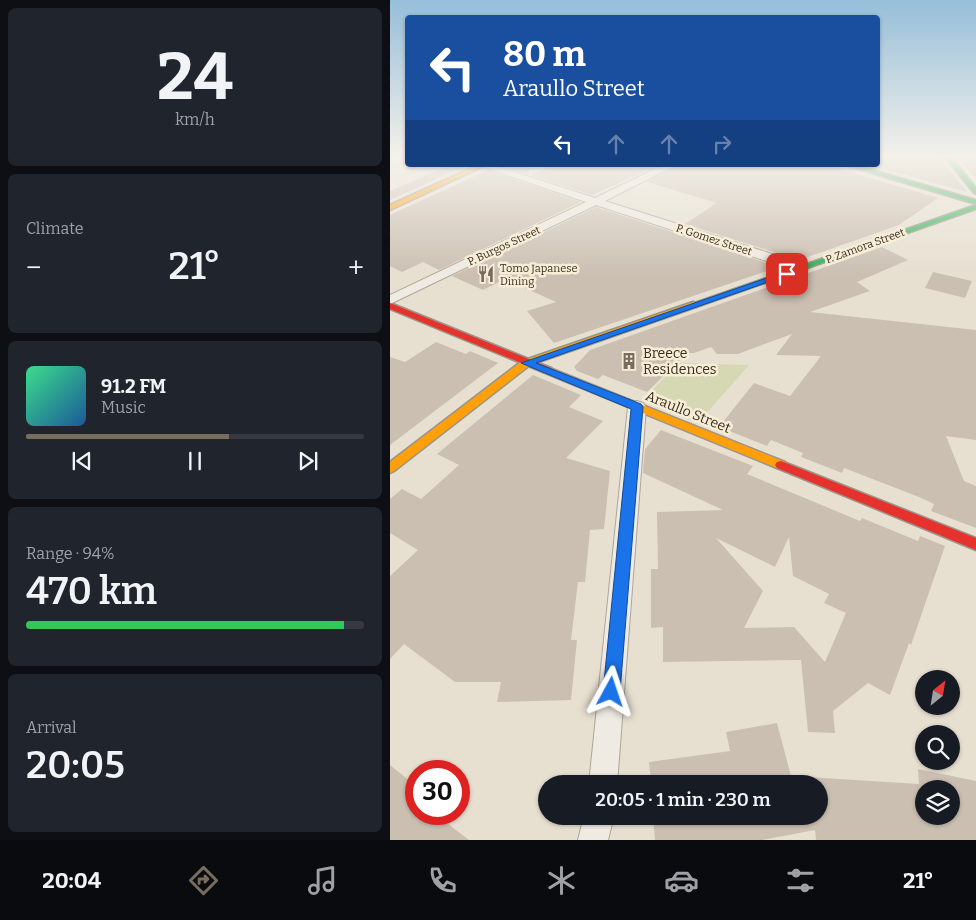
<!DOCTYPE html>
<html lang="en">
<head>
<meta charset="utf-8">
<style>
  body { margin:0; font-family:Bitter,serif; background:#20242c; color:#f1f3f6; height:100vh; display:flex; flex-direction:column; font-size:19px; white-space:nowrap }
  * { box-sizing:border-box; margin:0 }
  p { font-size:16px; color:#9ea1a6 }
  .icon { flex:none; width:28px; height:28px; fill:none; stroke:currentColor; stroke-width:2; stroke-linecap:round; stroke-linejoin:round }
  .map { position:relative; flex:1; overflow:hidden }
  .side { display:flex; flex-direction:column; gap:8px; padding:8px; background:#0d0f14; width:390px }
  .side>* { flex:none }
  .top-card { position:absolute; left:15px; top:15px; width:475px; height:152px; border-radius:5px; box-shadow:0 1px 4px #0004; background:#1a4fa0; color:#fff; overflow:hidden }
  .needle { width:32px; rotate:30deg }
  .tools { position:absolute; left:525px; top:670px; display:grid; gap:10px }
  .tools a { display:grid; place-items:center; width:45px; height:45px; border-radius:50%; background:#171b24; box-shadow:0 1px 4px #0004; font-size:25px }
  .speed { position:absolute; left:15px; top:760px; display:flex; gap:10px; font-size:25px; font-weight:700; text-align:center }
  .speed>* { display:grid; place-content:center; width:65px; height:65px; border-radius:50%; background:#171b24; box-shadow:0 1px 4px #0004; line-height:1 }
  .speed .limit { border:8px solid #d22; background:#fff; color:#111 }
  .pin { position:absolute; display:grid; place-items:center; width:42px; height:42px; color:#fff; margin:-21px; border-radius:10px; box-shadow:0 2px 8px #0006 }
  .me { position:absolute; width:55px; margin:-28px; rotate:5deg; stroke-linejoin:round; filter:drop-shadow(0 0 4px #0008) }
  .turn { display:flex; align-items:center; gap:18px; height:105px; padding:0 15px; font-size:22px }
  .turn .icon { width:65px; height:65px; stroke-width:2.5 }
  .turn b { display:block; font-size:35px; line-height:42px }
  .lanes { display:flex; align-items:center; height:48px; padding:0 15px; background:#0003; justify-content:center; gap:25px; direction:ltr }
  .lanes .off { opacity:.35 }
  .big { font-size:38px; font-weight:600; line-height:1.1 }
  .side .card { flex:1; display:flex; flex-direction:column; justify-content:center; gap:8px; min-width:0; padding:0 18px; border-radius:8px; background:#20242c }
  .side .dial { align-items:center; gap:0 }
  .dial b { font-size:65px; line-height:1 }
  .song { display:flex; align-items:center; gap:15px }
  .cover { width:60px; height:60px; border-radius:8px; background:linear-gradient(135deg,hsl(150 70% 55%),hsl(210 70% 35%)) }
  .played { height:5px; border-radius:2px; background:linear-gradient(90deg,#786c5e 60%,#363941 60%) }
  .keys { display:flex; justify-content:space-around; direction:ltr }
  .heat { display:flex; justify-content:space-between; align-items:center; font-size:28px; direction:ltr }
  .charge { height:8px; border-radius:4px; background:linear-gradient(90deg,#34c759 94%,#363941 0) }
  .trip { position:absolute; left:148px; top:775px; width:290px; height:50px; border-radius:25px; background:#171b24; box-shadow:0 1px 4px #0004; font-weight:600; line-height:50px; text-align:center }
  .menu { display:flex; height:80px; justify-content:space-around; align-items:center; background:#090b0e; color:#9ea1a6 }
  .menu .icon { width:35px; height:35px }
  .menu .current { color:#786c5e }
  .menu b { font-size:22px; color:#f1f3f6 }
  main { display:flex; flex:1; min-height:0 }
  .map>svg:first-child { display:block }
</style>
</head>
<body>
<main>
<section class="side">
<div class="card dial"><b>24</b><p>km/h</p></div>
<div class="card"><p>Climate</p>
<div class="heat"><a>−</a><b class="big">21°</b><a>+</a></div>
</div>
<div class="card">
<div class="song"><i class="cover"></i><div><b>91.2 FM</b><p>Music</p></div></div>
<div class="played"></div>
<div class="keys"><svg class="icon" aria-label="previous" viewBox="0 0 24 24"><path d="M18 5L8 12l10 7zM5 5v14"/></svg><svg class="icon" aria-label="pause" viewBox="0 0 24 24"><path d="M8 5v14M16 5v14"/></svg><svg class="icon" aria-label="next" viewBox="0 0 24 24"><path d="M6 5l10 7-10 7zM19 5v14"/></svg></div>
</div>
<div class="card"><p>Range · 94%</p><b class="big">470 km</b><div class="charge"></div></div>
<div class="card"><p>Arrival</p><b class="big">20:05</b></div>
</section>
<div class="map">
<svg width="586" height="840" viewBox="0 0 586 840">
  <rect width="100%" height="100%" fill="#e7e0d1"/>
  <!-- green -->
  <polygon fill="#d6d7b3" points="290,363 359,365 314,416 255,397"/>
  <!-- building -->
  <g fill="#cbbfb2" fill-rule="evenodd">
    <polygon points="488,157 549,157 577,192 480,165 488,165"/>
    <polygon points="568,157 586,157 586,179"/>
    <polygon points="60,165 77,165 0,200 0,191"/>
    <polygon points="109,165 138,165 139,175"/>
    <polygon points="164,165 269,165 202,195 140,175"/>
    <polygon points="288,165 449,165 452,170 548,198 509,225 409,260 295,224 327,203 257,182"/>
    <polygon points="98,170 191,202 49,270 33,262 12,272 0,266 0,215"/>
    <polygon points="206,207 389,267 164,343 137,311 166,302 115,279 93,290 62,276"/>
    <polygon points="492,247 518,260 467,282 480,291 420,312 586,330 586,440 556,436 574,481 586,486 586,528 541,511 544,504 529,497 454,468 452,473 411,457 413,453 381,440 377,446 329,427 364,383 400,396 431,356 386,355 402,334 348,354 327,354 321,347 304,353 278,353 292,358 257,392 213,375 208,379 187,371 184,367 200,350"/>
    <polygon points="543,272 582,281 575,298 535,288"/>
    <polygon points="46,342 76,354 80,351 108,363 0,445 0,357 15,362"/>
    <polygon points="143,375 191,395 179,407 213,421 176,458 220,471 214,529 200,530 195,582 188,582 181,640 187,640 181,700 107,702 111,682 65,682 14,644 0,659 0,576 28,550 0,533 0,499 12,489 31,499 69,465 47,454"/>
    <path d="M271,430L363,466L357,474L470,521L472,518L528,541L530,536L555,546L521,645L519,643L500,695L478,683L443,711L445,733L418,732L411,660L273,662V627L261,628V569H268L267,512L333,510L253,473L255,449ZM399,537L403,576L439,594L434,603L456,613L435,662L404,627L354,628L373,591L326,538L385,567Z"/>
    <path d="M387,723L401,776L529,784L528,769L586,781V840H426L425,830L372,840H265L263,816H429V784H261L259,762L340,751L336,732ZM534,789H561V816H534Z"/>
    <polygon points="0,765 26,786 26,814 45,814 79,840 0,840"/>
  </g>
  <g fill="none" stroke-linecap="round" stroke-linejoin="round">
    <!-- street casing -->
    <g stroke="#ada599" stroke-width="2">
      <g id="street">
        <polygon points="88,165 103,165 205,198 273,165 286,165 215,201 417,265 418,268 417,271 407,271 206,205 0,304 0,295 196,202"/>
        <polygon points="247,401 253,403 256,407 227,784 199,784 238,407 241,403"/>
        <polygon points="194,816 224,816 218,840 188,840"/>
      </g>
    </g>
    <!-- fast casing -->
    <g stroke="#9c958a" stroke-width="3">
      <g id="fast">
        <polygon points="555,157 561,157 586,188 586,194 584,193"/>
        <polygon points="455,165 465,165 586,200 586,204"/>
        <polygon points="586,205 586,209 306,307 300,307 299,305"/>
      </g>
    </g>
    <!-- slow casing -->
    <g stroke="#9c958a" stroke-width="3">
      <g id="slow">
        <polygon points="88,165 96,165 0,210 0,205"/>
        <polygon points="303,302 306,303 306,307 140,365 4,471 0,473 0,462 132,361"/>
        <polygon points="157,367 395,462 397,465 395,468 387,468 153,372 152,370 153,368"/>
      </g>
    </g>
    <!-- jam casing -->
    <g stroke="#9c958a" stroke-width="3">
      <g id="jam">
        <polygon points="0,303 161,368 162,370 161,372 153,372 0,309"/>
        <polygon points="391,461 586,538 586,550 387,468 385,465 387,462"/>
      </g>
    </g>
    <!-- street -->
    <use href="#street" fill="#efebe3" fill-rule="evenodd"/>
    <!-- fast -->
    <use href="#fast" fill="#30b455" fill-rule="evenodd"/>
    <!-- slow -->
    <use href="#slow" fill="#ff9f0a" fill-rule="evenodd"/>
    <!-- jam -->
    <use href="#jam" fill="#e5322d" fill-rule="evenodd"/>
  </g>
  <!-- sky -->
  <linearGradient id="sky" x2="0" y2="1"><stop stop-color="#96bed9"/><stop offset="0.57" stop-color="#f4f1ea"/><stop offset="1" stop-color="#f4f1ea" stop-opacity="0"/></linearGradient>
  <rect width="586" height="275" fill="url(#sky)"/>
  <!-- route -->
  <polygon fill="#1a73e8" stroke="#114b97" points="394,272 401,274 146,363 251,404 253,407 230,692 227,698 221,700 215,698 213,692 241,409 131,363"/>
  <!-- icons -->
  <defs>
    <g id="restaurant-bare" transform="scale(1.35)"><path d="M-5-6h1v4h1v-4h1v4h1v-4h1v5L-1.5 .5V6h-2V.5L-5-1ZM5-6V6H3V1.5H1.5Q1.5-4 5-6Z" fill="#786c5e" stroke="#f7eed8" stroke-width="2.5" paint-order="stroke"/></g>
    <g id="building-bare" transform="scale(1.35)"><path d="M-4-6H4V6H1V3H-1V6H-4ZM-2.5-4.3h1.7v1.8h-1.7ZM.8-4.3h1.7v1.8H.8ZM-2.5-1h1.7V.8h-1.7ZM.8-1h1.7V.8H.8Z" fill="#786c5e" stroke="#f7eed8" stroke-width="2.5" paint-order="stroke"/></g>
  </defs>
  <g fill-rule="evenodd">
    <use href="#restaurant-bare" x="96" y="274"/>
    <use href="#building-bare" x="239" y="361"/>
  </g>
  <g text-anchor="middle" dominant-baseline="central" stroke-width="5" stroke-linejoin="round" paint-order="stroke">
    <!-- far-street labels -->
    <g font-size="11" fill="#3d2e20" stroke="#f7eed8">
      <text transform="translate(324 240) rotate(18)">P. Gomez Street</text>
      <text transform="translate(114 246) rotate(-25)">P. Burgos Street</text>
      <text transform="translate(475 246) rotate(-20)">P. Zamora Street</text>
    </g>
    <!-- far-poi labels -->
    <g font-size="11" fill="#3d2e20" stroke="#f7eed8" text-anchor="start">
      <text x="110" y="268">Tomo Japanese<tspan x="110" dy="13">Dining</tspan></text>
    </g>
    <!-- poi labels -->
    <g font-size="14" fill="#3d2e20" stroke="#f7eed8" text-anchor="start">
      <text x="253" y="353">Breece<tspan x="253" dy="16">Residences</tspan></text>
    </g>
    <!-- street labels -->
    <g font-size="14" fill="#3d2e20" stroke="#f7eed8">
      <text transform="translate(298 412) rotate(22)">Araullo Street</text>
    </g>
  </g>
</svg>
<div class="tools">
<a><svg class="needle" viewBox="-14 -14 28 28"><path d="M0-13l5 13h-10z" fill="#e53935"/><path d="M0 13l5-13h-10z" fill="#9ea1a6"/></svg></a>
<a><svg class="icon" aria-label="search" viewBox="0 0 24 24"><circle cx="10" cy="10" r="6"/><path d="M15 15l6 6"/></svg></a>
<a><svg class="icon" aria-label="layers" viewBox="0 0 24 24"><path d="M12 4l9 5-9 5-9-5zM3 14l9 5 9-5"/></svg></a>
</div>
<div class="speed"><div class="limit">30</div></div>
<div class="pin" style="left:397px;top:274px;background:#d93025"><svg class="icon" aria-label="arrive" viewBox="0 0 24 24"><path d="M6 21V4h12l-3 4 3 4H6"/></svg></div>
<svg class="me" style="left:221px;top:692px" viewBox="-20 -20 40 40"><path d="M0-17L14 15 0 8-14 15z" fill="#1a73e8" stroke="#fff" stroke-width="4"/></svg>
<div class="trip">20:05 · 1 min · 230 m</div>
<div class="top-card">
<div class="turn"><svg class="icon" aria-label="left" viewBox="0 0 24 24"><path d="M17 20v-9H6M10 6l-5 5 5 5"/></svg><div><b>80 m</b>Araullo Street</div></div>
<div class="lanes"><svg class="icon" aria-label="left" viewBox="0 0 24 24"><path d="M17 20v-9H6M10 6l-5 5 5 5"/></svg><svg class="icon off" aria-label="ahead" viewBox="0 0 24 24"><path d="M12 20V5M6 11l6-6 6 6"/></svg><svg class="icon off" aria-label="ahead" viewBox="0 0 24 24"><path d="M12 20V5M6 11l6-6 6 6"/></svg><svg class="icon off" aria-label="right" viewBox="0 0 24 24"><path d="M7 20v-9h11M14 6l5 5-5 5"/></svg></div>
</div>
</div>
</main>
<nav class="menu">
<b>20:04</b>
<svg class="icon current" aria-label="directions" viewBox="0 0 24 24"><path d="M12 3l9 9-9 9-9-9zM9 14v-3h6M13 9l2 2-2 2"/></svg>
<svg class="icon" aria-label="music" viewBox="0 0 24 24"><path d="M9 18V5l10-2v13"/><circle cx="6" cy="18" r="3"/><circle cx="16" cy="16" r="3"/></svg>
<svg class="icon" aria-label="phone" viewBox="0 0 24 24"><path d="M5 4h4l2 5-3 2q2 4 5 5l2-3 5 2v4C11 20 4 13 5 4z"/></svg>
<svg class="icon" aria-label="climate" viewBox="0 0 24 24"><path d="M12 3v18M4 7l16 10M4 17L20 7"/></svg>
<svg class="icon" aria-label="car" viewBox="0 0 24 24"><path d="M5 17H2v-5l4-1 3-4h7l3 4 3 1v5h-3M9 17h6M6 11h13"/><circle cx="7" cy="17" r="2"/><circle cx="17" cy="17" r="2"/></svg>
<svg class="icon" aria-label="filters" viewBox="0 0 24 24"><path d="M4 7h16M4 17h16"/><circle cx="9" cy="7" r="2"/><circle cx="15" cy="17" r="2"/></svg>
<b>21°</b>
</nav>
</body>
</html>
